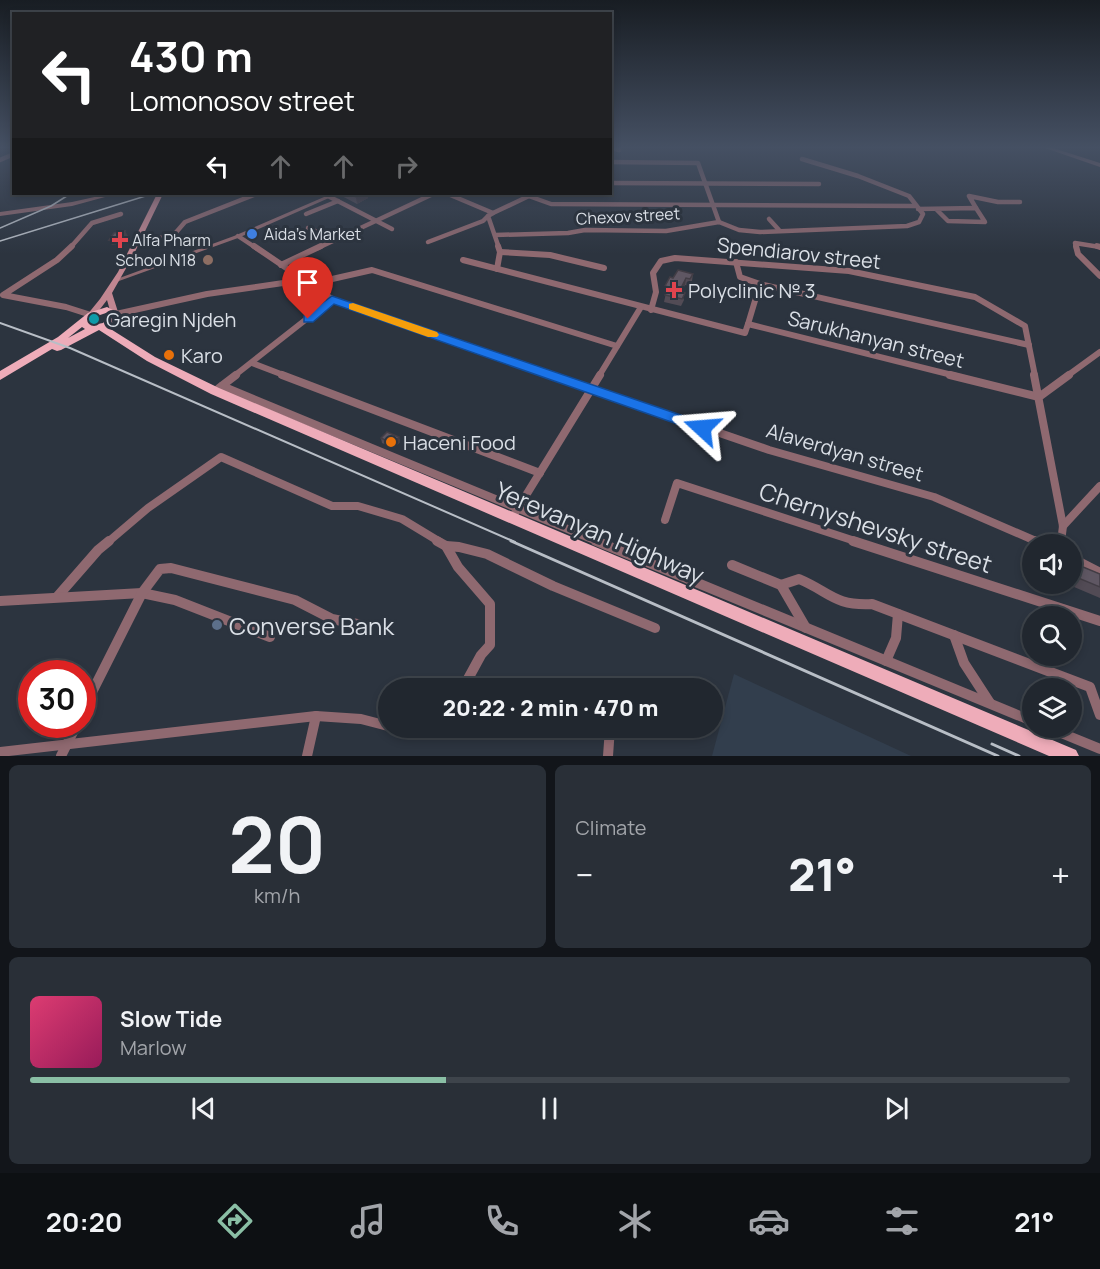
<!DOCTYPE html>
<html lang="en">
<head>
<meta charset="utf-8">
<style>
  body { margin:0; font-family:Manrope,sans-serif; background:#292f37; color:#f1f3f6; height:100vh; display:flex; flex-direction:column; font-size:22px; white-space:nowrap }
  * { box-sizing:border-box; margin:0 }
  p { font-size:20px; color:#a2a5aa }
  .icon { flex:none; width:33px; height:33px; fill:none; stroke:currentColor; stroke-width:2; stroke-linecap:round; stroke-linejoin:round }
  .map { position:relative; height:756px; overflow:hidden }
  .side { display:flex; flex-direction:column; gap:9px; padding:9px; background:#12151a; flex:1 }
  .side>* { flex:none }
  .guide { position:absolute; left:12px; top:12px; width:600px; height:183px; border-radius:0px; box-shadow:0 3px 9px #0003,0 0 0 2px #3e444b; background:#202124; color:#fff; overflow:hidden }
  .controls { position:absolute; left:1022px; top:534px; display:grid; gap:12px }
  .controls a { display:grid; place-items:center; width:60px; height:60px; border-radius:50%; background:#21272f; box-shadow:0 3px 9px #0003,0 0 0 2px #3e444b; font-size:30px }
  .speed { position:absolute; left:18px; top:660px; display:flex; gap:12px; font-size:30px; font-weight:700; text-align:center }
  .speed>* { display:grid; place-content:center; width:78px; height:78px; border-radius:50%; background:#21272f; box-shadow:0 3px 9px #0003,0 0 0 2px #3e444b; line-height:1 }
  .speed .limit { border:9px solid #d22; background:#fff; color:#111 }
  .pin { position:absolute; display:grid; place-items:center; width:51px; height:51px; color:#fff; margin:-62px -26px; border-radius:50% 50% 50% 0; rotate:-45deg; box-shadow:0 0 6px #0007 }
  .pin .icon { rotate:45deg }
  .me { position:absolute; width:66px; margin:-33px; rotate:289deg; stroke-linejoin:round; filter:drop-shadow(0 0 4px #0008) }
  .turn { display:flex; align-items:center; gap:21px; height:126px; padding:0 18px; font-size:27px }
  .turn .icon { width:78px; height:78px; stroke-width:2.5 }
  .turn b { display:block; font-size:42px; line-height:51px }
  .lanes { display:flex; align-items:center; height:57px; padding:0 18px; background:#0003; justify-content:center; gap:30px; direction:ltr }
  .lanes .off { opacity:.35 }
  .big { font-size:45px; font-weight:800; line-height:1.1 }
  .side .card { flex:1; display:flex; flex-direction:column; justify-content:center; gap:9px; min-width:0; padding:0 21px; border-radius:9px; background:#292f37 }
  .side .dial { align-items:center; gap:0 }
  .dial b { font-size:78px; line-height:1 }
  .song { display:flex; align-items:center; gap:18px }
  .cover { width:72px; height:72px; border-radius:9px; background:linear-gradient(135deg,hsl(340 70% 55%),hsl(330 70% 35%)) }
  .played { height:6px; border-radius:3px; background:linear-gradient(90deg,#8abfa5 40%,#3e444b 40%) }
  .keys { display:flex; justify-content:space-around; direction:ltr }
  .heat { display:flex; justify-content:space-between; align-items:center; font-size:33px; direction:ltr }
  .side .tiles { flex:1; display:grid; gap:9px; grid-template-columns:1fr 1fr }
  .card:last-child { grid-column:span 2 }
  .trip { position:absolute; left:378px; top:678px; width:345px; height:60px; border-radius:30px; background:#21272f; box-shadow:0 3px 9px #0003,0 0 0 2px #3e444b; font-weight:800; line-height:60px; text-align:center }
  .tabs { display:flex; height:96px; justify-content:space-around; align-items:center; background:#0d1013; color:#a2a5aa }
  .tabs .icon { width:42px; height:42px }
  .tabs .current { color:#8abfa5 }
  .tabs b { font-size:27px; color:#f1f3f6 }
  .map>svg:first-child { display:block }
</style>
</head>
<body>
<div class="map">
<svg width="1100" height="756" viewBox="0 0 1100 756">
  <rect width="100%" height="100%" fill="#2c343f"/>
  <!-- built -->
  <polygon fill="#323e4d" points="734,674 911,756 712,756"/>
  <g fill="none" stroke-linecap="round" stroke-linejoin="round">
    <!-- minor-far3 -->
    <g stroke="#8f6970" stroke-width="4.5">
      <polyline points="613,148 619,150"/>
      <polyline points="0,160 14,154"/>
      <polyline points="610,162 698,163 719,222"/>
      <polyline points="610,183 819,184"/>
      <polyline points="448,194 493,213 488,216 499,248"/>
      <polyline points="523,194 551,204 915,206"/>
      <polyline points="328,196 392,229"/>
      <polyline points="976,208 969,196 998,202 1020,202"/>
      <polyline points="918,209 976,208 985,222 948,221 936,209"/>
      <polyline points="493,213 529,196"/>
      <polyline points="306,214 338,201"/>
      <polyline points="769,219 779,230"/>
      <polyline points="308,228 335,239"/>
      <polyline points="495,235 568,233 585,230 666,231 719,222 739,230 760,232 907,226 919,222 923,214 909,196 858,176 802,159"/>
      <polyline points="238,236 256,248"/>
      <polyline points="140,239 172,237 185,222 256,194"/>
      <polyline points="428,242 483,221 488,216"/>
      <polyline points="70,248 92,223 121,214"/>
      <polyline points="318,248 433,194"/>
      <polyline points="1076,248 1075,243 1100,247"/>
    </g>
    <!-- minor-far2 -->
    <g stroke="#8f6970" stroke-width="6">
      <polyline points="72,246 57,260 3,295 66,307 91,315"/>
      <polyline points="254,246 332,299 555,376"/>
      <polyline points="1076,246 1078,254 1100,276"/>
      <polyline points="1097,246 1100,247"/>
      <polyline points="500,252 550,255 604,268"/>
      <polyline points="463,260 745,333 748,324 956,376"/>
      <polyline points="736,262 740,277 760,284"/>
      <polyline points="281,265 321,246"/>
      <polyline points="497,269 500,252 498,246"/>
      <polyline points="310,284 372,270 617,346"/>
      <polyline points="651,310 656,292 653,273 661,261 675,258 849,271 975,297 1025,326 1035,376"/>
      <polyline points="116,314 207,294 304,280"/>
      <polyline points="748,324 760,284 1029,345"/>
      <polyline points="252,363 286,376"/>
      <polyline points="234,376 332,299"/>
      <polyline points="599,376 641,307"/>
      <polyline points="1067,376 1100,352"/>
    </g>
    <!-- minor-far1 -->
    <g stroke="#8f6970" stroke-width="8">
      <polyline points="282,375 540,473"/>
      <polyline points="551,375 769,450 934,497 1038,542"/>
      <polyline points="950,375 1039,397 1069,375"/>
      <polyline points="1034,375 1063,526 1061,542"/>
      <polyline points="222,386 599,542"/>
      <polyline points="219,388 236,375"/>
      <polyline points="512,518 600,375"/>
      <polyline points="665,520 677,483 858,542"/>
      <polyline points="1063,526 1100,486"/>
      <polyline points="108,542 148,508 221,457 332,506 358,506 402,519 440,542"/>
    </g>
    <!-- minor -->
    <g stroke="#8f6970" stroke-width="10">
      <polyline points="437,541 446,546 458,567 490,604 490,645 481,655 463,688"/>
      <polyline points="596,541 1032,721"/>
      <polyline points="853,541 1100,621"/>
      <polyline points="1035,541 1043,544"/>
      <polyline points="1061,544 1061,541"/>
      <polyline points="446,546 459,547 487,554 553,586 655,628"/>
      <polyline points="1071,558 1100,573"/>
      <polyline points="732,565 781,585"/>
      <polyline points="57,597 98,550 109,541"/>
      <polyline points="0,601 142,593 175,600 270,637"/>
      <path d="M806,628L781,585L799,579C830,592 834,606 872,604L1090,687L1100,715"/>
      <polyline points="954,635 964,663 990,703"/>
      <polyline points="886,661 896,638 898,614"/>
      <polyline points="82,712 142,593 160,569 171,568 295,600 332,619 362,625"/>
      <polyline points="402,728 425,728"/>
      <polyline points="1049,728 1100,749"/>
      <polyline points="0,752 316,716 361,719 388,726"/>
      <polyline points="61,756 77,724"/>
      <polyline points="307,756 316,716"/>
      <polyline points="608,756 610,728"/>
    </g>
    <!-- tertiary -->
    <g fill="#8f6970" fill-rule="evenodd">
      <polygon points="1045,148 1053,148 1100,163 1100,167"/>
      <polygon points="108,194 116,194 72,206 0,216 0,212 72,202"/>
      <polygon points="331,194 338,194 238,238 119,281 117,282 114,280 234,236"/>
    </g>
    <!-- secondary -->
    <polygon fill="#c18691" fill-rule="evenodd" points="157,194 163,194 133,256 112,293 118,312 117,314 111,314 107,300 94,317 88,317 87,315 100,299 118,272"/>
    <!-- trunk -->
    <path fill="#eeacb9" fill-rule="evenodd" d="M107,307L121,314L116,323L109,328L155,357L219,388L1076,750L1079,756H1049L211,394L147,361L99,330L61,350L57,351L52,349L0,380V371L58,337L88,313ZM106,313L111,315L103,323L92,325L88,322L94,317ZM82,327L85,329L68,338Z"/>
    <!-- rail-far2 -->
    <g stroke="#b8bec6" stroke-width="1.5">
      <polyline points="0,228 51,206 70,194"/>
      <polyline points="0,241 152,194"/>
    </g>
    <!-- rail-far1 -->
    <polyline stroke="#b8bec6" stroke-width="2" points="0,323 70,348 515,542"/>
    <!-- rail -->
    <g stroke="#b8bec6" stroke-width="3">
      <polyline points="511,541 998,756"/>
      <polyline points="992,744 1019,756"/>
    </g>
  </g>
  <!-- wall -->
  <g fill="#524b55">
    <polygon points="340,194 367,194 368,198 357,204 340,195"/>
    <polygon points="693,274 692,281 689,286 685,285 681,292 684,300 681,306 664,302 666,293 664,293 665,286 673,278"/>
    <polygon points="399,437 400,442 394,448 382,443 381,438"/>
    <polygon points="1071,562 1100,574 1100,598 1067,584 1071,584"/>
  </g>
  <!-- shaded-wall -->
  <g fill="#423d45">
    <polygon points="362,194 367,194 368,198 357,204 356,197"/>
    <polygon points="125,231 128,236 123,243 112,245 109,240"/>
    <polygon points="686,278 685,285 678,298 679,292"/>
    <polygon points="399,437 400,442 394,448 393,444"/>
  </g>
  <!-- building -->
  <g fill="#5f5763" stroke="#423d45" stroke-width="1.5">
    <polygon points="349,194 362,194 356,197"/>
    <polygon points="125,231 121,239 109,240 114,233"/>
    <polygon points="678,270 693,274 690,279 686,278 679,292 685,293 682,299 665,295 669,287 665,286 670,277 673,278"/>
    <polygon points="387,432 399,437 393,444 381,438"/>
    <polygon points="1071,562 1100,574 1100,587 1071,575"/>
  </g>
  <!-- sky -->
  <linearGradient id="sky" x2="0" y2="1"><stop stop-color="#181d23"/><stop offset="0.58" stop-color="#455063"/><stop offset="1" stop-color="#455063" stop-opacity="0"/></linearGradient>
  <rect width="1100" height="254" fill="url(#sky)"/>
  <!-- route -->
  <polygon fill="#1a73e8" stroke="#114b97" stroke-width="1.5" points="332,296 707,424 710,428 707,431 697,431 334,304 313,322 304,322 304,316"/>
  <!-- slow -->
  <polygon fill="#f59e0b" points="353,303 437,332 439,335 437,337 428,337 349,309 349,304"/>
  <!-- markers -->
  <circle fill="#3f7fe0" stroke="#2c343f" stroke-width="2" cx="252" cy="234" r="6"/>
  <g fill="#e0444e" stroke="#2c343f" stroke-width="2">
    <path d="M117 231h6v6h6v6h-6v6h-6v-6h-6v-6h6z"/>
    <path d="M671 281h6v6h6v6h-6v6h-6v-6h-6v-6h6z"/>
  </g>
  <circle fill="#8d6e63" stroke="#2c343f" stroke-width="2" cx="208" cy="260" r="6"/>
  <circle fill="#0f9aa8" stroke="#2c343f" stroke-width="2" cx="94" cy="319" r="6"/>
  <g fill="#e8710a" stroke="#2c343f" stroke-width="2">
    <circle cx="169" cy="355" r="6"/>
    <circle cx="391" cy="442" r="6"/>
  </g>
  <circle fill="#5c6f8a" stroke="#2c343f" stroke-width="2" cx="217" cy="625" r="6"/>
  <g text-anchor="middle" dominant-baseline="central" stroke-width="6" stroke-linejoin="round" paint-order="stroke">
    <!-- far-street labels -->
    <g font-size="16" fill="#dadfe6" stroke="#2c343f">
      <text transform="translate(628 216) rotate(-3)">Chexov street</text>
    </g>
    <!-- far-poi labels -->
    <g font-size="16" fill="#dadfe6" stroke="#2c343f" text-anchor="start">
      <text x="264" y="234">Aida's Market</text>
      <text x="132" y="240">Alfa Pharm</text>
      <text x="196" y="260" text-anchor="end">School N18</text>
    </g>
    <!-- street labels -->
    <g font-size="20" fill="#dadfe6" stroke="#2c343f">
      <text transform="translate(799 253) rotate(6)">Spendiarov street</text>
      <text transform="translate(876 339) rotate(14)">Sarukhanyan street</text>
      <text transform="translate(845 452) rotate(16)">Alaverdyan street</text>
    </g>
    <!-- poi labels -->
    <g font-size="20" fill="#dadfe6" stroke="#2c343f" text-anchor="start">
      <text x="688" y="290">Polyclinic № 3</text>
      <text x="106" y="319">Garegin Njdeh</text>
      <text x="181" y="355">Karo</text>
      <text x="403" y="442">Haceni Food</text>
    </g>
    <!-- near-street labels -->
    <g font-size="24" fill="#dadfe6" stroke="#2c343f">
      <text transform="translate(876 527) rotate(18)">Chernyshevsky street</text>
      <text transform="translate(600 532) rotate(23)">Yerevanyan Highway</text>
    </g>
    <!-- near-poi labels -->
    <g font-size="24" fill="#dadfe6" stroke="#2c343f" text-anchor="start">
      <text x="229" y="625">Converse Bank</text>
    </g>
  </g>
</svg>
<div class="controls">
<a><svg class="icon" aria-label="sound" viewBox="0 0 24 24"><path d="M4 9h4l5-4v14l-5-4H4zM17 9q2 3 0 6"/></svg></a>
<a><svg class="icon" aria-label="search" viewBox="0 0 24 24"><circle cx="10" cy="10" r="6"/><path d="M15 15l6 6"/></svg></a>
<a><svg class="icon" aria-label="layers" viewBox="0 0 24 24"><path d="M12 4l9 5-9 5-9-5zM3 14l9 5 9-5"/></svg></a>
</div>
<div class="speed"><div class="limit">30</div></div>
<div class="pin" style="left:308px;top:319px;background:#d93025"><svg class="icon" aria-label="arrive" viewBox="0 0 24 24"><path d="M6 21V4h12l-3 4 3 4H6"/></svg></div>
<svg class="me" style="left:702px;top:428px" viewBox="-20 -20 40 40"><path d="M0-17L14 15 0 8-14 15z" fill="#1a73e8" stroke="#fff" stroke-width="4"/></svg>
<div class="trip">20:22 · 2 min · 470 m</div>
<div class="guide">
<div class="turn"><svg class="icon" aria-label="left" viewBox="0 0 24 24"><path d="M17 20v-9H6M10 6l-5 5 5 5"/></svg><div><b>430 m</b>Lomonosov street</div></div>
<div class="lanes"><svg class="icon" aria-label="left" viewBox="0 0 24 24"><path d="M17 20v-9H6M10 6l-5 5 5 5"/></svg><svg class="icon off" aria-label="ahead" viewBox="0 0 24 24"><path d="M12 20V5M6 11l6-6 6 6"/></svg><svg class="icon off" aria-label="ahead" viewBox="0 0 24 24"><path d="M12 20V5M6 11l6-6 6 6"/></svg><svg class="icon off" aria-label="right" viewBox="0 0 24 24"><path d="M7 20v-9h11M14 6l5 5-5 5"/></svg></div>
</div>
</div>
<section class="side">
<div class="tiles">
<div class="card dial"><b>20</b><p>km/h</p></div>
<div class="card"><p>Climate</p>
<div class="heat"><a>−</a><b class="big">21°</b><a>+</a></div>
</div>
<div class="card">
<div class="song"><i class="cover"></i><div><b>Slow Tide</b><p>Marlow</p></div></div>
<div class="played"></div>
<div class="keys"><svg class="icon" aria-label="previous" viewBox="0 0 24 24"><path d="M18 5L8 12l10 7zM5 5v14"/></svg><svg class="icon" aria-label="pause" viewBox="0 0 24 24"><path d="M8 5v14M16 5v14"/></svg><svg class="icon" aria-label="next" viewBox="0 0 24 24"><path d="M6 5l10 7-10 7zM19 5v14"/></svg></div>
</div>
</div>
</section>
<nav class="tabs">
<b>20:20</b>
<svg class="icon current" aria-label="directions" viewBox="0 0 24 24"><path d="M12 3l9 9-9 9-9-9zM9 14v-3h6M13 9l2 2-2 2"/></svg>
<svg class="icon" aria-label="music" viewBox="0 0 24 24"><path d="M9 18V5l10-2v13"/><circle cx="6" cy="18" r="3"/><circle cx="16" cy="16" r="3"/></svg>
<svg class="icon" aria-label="phone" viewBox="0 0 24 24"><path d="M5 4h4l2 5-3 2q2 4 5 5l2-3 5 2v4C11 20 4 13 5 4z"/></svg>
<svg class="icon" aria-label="climate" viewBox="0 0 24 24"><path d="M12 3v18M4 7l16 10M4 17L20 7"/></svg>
<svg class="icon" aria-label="car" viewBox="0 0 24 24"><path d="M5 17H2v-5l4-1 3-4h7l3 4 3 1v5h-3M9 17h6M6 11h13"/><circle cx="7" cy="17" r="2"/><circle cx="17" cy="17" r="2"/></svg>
<svg class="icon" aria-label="filters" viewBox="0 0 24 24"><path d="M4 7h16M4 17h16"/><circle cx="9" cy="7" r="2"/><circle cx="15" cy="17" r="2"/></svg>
<b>21°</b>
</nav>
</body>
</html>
